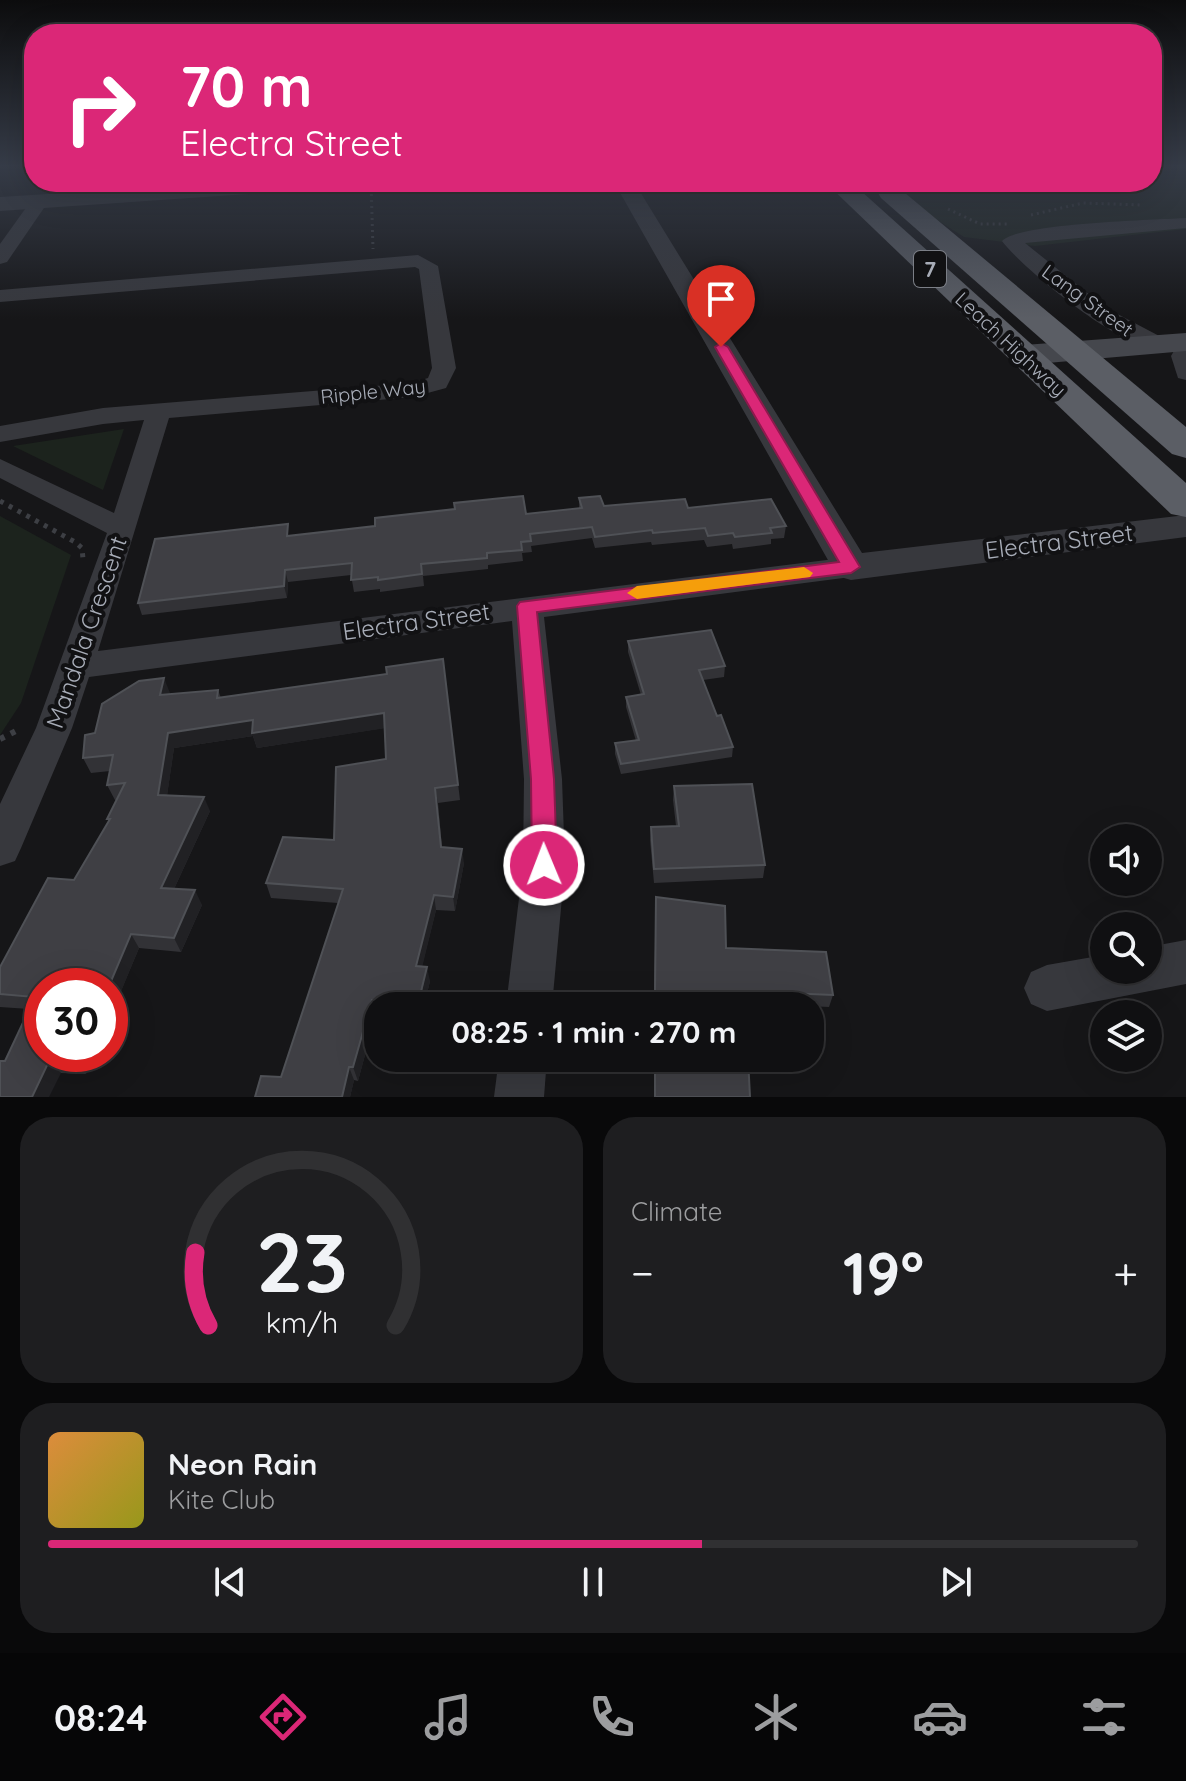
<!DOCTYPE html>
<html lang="en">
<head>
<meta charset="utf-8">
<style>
  body { margin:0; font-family:Quicksand,sans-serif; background:#1e1e20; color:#f1f3f6; height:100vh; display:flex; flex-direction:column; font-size:30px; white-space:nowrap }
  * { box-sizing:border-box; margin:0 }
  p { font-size:26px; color:#9c9d9f }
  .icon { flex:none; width:44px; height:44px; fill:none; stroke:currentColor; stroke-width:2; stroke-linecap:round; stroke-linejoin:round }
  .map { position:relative; height:1097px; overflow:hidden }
  .sheet { display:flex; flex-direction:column; gap:20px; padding:20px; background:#09090a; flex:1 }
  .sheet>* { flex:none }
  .guide { position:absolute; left:24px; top:24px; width:1138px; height:168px; border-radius:32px; box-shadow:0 8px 32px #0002,0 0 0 2px #303032; background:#db2777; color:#fff; overflow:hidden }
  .buttons { position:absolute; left:1090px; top:824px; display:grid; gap:16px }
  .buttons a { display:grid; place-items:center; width:72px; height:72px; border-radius:50%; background:#101012; box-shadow:0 8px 32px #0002,0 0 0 2px #303032; font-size:40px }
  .speed { position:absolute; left:24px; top:968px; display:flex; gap:16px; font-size:40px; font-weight:700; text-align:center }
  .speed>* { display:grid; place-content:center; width:104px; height:104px; border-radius:50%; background:#101012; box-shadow:0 8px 32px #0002,0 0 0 2px #303032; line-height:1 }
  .speed .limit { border:12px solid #d22; background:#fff; color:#111 }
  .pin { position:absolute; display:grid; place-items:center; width:68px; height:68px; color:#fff; margin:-82px -34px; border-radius:50% 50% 50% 0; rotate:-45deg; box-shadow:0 0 8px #0007 }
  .pin .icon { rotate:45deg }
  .me { position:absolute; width:88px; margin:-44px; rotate:359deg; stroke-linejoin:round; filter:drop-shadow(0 0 6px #0008) }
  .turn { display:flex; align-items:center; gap:28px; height:168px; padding:0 24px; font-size:36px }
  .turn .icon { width:104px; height:104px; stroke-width:2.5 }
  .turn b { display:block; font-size:56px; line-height:68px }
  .big { font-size:60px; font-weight:700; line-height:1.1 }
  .sheet .card { flex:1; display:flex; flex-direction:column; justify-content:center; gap:12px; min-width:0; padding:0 28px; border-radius:32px; background:#1e1e20 }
  .sheet .dial { align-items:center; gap:0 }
  .dial svg { height:208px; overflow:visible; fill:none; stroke:#303032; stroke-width:7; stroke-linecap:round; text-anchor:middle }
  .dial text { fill:#f1f3f6; stroke:none }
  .song { display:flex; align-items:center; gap:24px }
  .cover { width:96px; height:96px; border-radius:12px; background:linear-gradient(135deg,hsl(30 70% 55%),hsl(60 70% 35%)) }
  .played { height:8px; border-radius:4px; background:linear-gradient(90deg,#db2777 60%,#303032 60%) }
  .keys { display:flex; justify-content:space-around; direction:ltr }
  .heat { display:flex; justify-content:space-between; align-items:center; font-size:44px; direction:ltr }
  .sheet .tiles { flex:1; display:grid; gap:20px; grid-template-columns:1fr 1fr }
  .card:last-child { grid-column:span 2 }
  .trip { position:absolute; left:364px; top:992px; width:460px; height:80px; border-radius:32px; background:#101012; box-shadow:0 8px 32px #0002,0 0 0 2px #303032; font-weight:700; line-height:80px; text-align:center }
  .tabs { display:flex; height:128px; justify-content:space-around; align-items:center; background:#060607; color:#9c9d9f }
  .tabs .icon { width:56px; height:56px }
  .tabs .on { color:#db2777 }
  .tabs b { font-size:36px; color:#f1f3f6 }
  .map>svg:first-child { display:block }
</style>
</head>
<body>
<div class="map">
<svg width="1186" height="1097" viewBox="0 0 1186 1097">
  <rect width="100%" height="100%" fill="#161618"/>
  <!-- green -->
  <g fill="#1c231d">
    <polygon points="1152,166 1186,166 1186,229 1035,246 964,237 923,211 890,182 1152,182"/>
    <polygon points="124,429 103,490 13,446"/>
    <polygon points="0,516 71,555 21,703 0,735"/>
  </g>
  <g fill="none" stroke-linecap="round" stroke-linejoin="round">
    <!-- path-far2 -->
    <g stroke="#3d3f44" stroke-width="3" stroke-dasharray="2 4" stroke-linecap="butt">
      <polyline points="371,182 373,249"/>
      <polyline points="948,209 980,224 1007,224"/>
      <polyline points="1031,215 1083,203 1143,205"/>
    </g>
    <!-- path-far1 -->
    <polyline stroke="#3d3f44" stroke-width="5" stroke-dasharray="4 6" stroke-linecap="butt" points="0,501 75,542 82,548 83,559"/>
    <!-- path -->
    <polyline stroke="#3d3f44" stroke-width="6" stroke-dasharray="5 7" stroke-linecap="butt" points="0,739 20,729"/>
    <!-- minor -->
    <g fill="#37383d" fill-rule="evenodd">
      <polygon points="39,197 48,202 7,262 0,264 0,244 33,198"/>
      <path d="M1186,218V228L1025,243L1106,308L1165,339L1168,344L1165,349C1130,357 1023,269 1002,241C1019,223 1154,220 1186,218Z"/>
      <polygon points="418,255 438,266 456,368 446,388 413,397 169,418 98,651 851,557 862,560 866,567 862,574 851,577 544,617 562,779 565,865 552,1006 506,1006 523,865 524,779 512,621 89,677 72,728 21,848 15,861 0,866 0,804 36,728 107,533 0,478 0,459 114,513 144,420 103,424 0,442 0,426 103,408 412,383 428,378 432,368 419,269 415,267 0,302 0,290"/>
      <polygon points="1182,349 1186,350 1186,380 1178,378 1171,356 1174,351"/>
      <polygon points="1186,940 1186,984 1047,1011 1031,1004 1024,988 1031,972 1047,965 1104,955 1104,970 1148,970 1148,947"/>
      <polygon points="499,1058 547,1058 544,1097 494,1097"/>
    </g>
    <!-- tertiary -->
    <g fill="#37383d" fill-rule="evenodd">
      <polygon points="240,182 347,182 337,188 0,211 0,197"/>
      <polygon points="614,182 634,182 862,553 1186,515 1186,537 851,580 837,576"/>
    </g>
    <!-- secondary -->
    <polygon fill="#45474d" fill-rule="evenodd" points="1186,333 1186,351 1024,365 1013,362 1008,355 1013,348 1024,345"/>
    <!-- trunk -->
    <g fill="#5b5e65" fill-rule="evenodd">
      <polygon points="825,182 851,182 1186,483 1186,517 1171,514"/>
      <polygon points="890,186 899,188 1186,427 1186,458 1172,454 881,198 878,193 881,188"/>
    </g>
  </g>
  <!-- wall -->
  <g fill="#323236">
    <polygon points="579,498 604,506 688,508 786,526 784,538 771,539 771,544 733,549 732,544 707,547 704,540 652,545 651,542 595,548 592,538 531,546 532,552 522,553 523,561 488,565 488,569 423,576 424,586 380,592 380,589 354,592 351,575 288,582 287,598 142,615 138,603 291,536 526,514 579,508"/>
    <polygon points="628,641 725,666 724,677 703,680 717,716 733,747 732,757 621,774 615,754 615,743 636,741 626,707 626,697 641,695 628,652"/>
    <polygon points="443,659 460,800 438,803 442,847 464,863 455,911 436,910 422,966 430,981 424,1006 378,1006 378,1014 376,1014 358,1081 354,1080 350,1097 255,1097 281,1077 338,903 271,898 266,883 334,840 386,759 384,728 257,748 253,736 174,748 167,795 210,811 174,889 202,905 181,952 139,948 86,1074 61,1073 5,1061 29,1009 0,1007 0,967 74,880 109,822 107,819 117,800 115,800 107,785 110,771 91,773 83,758 95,733 170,693 170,694 218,690 221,698 387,674"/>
    <polygon points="674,786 765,865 763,878 654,883 650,840 651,827 676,826 673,800"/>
    <polygon points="656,897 726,948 833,995 829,1007 737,1003 654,991"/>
    <polygon points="646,1058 748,1058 750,1097 654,1097 654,1064 646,1062"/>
  </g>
  <!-- shaded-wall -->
  <g fill="#212124">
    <polygon points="285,570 288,582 287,598 284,586"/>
    <polygon points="164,678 170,693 166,710 160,695"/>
    <polygon points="384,713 386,728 257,748 253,736 174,748 165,810 158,795 168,733 253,720"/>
    <polygon points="435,788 438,803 443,862 441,847"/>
    <polygon points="204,797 210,811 168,902 161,888"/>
    <polygon points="462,849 464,863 455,911 453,897"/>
    <polygon points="195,890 202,905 181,952 174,938"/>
    <polygon points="434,895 436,910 419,980 416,966"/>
    <polygon points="131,934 139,948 110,1018 110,986 109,986"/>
    <polygon points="427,967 430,981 424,1006 419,1006"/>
    <polygon points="372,1000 376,1014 358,1081 353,1067"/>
    <polygon points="79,1054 95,1054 86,1074 77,1060"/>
    <polygon points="50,1059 61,1073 49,1097 32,1097"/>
    <polygon points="349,1067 354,1080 350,1097 342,1097"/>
  </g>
  <!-- building -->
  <g fill="#3f3f44" stroke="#4f5156" stroke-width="2">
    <polygon points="523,496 526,514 582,508 579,498 600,496 604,506 685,499 688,508 771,499 786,526 770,528 772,533 735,537 733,533 708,536 705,528 653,533 652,530 595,537 592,527 530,534 531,541 521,542 522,550 487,553 487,558 421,564 422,574 378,580 378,577 351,580 352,563 285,570 284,586 138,603 155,539 288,524 287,536 375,526 375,518 455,509 454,503"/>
    <polygon points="711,630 725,666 699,670 717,716 721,715 733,747 621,764 615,743 639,740 626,697 644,694 628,641"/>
    <polygon points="443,659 458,785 435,788 441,847 462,849 453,897 434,895 416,966 427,967 418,1004 372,1000 353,1067 349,1067 342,1097 255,1097 261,1076 281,1077 343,889 266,883 283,837 334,840 336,767 386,759 384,713 252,733 253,720 168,733 158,795 204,797 161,888 195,890 174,938 131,934 109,986 42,986 42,1054 79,1054 77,1060 50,1059 32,1097 0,1097 0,1061 5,1061 35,997 0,994 0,967 48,878 74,880 110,819 107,819 125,783 107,785 113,755 83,758 85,735 95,733 102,704 139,681 164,678 160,695 218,690 217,698 387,674 386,667"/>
    <polygon points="752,784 765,865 654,869 651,827 679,826 674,786"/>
    <polygon points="656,897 725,906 726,948 826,952 833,995 736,991 737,1006 649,1006 650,991 655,991"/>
    <polygon points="655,1058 748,1058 750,1097 655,1097"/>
  </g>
  <!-- sky -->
  <linearGradient id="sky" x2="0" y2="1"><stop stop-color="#0c0c0d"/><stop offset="0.52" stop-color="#363c48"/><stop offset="1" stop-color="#363c48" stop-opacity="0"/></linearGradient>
  <rect width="1186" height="319" fill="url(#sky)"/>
  <!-- route -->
  <polygon fill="#db2777" stroke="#8e194d" stroke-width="2" points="721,343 728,347 860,567 851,573 537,612 554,779 557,865 553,873 544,876 535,873 532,865 531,779 517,606 520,602 839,562 715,347"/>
  <!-- slow -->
  <polygon fill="#f59e0b" points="804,567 813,573 810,577 637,599 627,593 637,586"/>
  <g text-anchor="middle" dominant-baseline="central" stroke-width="8" stroke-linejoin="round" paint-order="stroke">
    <!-- far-street labels -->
    <g font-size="20" fill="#a8adb8" stroke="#111113">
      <text transform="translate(1088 300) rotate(36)">Lang Street</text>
      <text transform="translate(1011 344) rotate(43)">Leach Highway</text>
      <text transform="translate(373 391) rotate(-6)">Ripple Way</text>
    </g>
    <!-- shield labels -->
    <rect fill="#111113" stroke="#7b7e86" stroke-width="2" x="914" y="251" width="32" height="36" rx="6"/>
    <g font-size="22" font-weight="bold" fill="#a8adb8">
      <text x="930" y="269">7</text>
    </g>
    <!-- street labels -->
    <g font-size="24" fill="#a8adb8" stroke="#111113">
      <text transform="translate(1059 541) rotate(-7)">Electra Street</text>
      <text transform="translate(416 621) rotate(-8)">Electra Street</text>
      <text transform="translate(86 632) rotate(-71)">Mandala Crescent</text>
    </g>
  </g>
</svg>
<div class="buttons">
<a><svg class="icon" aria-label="sound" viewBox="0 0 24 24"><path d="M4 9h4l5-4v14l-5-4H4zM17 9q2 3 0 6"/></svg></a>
<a><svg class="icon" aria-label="search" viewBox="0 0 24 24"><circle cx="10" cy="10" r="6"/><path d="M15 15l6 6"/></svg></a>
<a><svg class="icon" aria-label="layers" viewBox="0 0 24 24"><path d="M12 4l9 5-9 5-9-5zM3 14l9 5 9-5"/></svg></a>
</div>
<div class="speed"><div class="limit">30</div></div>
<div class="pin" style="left:721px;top:347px;background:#d93025"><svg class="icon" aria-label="arrive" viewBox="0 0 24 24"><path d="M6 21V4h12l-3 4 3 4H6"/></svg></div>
<svg class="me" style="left:544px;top:865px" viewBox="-20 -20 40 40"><circle r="17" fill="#db2777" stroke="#fff" stroke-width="3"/><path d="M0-11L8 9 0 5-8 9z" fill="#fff"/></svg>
<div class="trip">08:25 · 1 min · 270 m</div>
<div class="guide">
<div class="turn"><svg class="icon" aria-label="right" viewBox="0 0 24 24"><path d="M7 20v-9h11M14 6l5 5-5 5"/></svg><div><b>70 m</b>Electra Street</div></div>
</div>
</div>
<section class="sheet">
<div class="tiles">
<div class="card dial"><svg viewBox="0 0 100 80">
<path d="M14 69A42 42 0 1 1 86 69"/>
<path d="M14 69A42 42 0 0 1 9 41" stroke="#db2777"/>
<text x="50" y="56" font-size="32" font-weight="700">23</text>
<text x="50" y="72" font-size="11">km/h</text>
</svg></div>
<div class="card"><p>Climate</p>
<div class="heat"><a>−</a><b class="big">19°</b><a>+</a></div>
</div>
<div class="card">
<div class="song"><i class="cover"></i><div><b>Neon Rain</b><p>Kite Club</p></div></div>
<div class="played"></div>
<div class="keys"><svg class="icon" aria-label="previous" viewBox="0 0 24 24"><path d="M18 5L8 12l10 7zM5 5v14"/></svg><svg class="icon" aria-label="pause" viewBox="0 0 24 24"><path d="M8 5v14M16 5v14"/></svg><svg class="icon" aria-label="next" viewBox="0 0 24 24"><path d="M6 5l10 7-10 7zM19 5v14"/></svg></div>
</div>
</div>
</section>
<nav class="tabs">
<b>08:24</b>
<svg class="icon on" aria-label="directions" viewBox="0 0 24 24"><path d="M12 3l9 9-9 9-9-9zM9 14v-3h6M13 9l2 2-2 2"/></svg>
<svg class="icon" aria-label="music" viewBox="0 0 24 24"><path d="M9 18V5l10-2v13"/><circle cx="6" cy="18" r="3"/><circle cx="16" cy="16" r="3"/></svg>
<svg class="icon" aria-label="phone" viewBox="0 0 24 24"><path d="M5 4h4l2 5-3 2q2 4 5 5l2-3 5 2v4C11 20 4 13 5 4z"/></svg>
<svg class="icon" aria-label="climate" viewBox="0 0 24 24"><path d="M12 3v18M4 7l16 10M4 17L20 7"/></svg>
<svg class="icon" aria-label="car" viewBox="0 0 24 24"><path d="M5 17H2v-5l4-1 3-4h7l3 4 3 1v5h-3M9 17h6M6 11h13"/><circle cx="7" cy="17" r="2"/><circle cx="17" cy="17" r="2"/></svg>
<svg class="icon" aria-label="filters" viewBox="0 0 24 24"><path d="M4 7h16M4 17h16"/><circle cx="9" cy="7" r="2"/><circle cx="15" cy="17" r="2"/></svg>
</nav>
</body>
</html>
